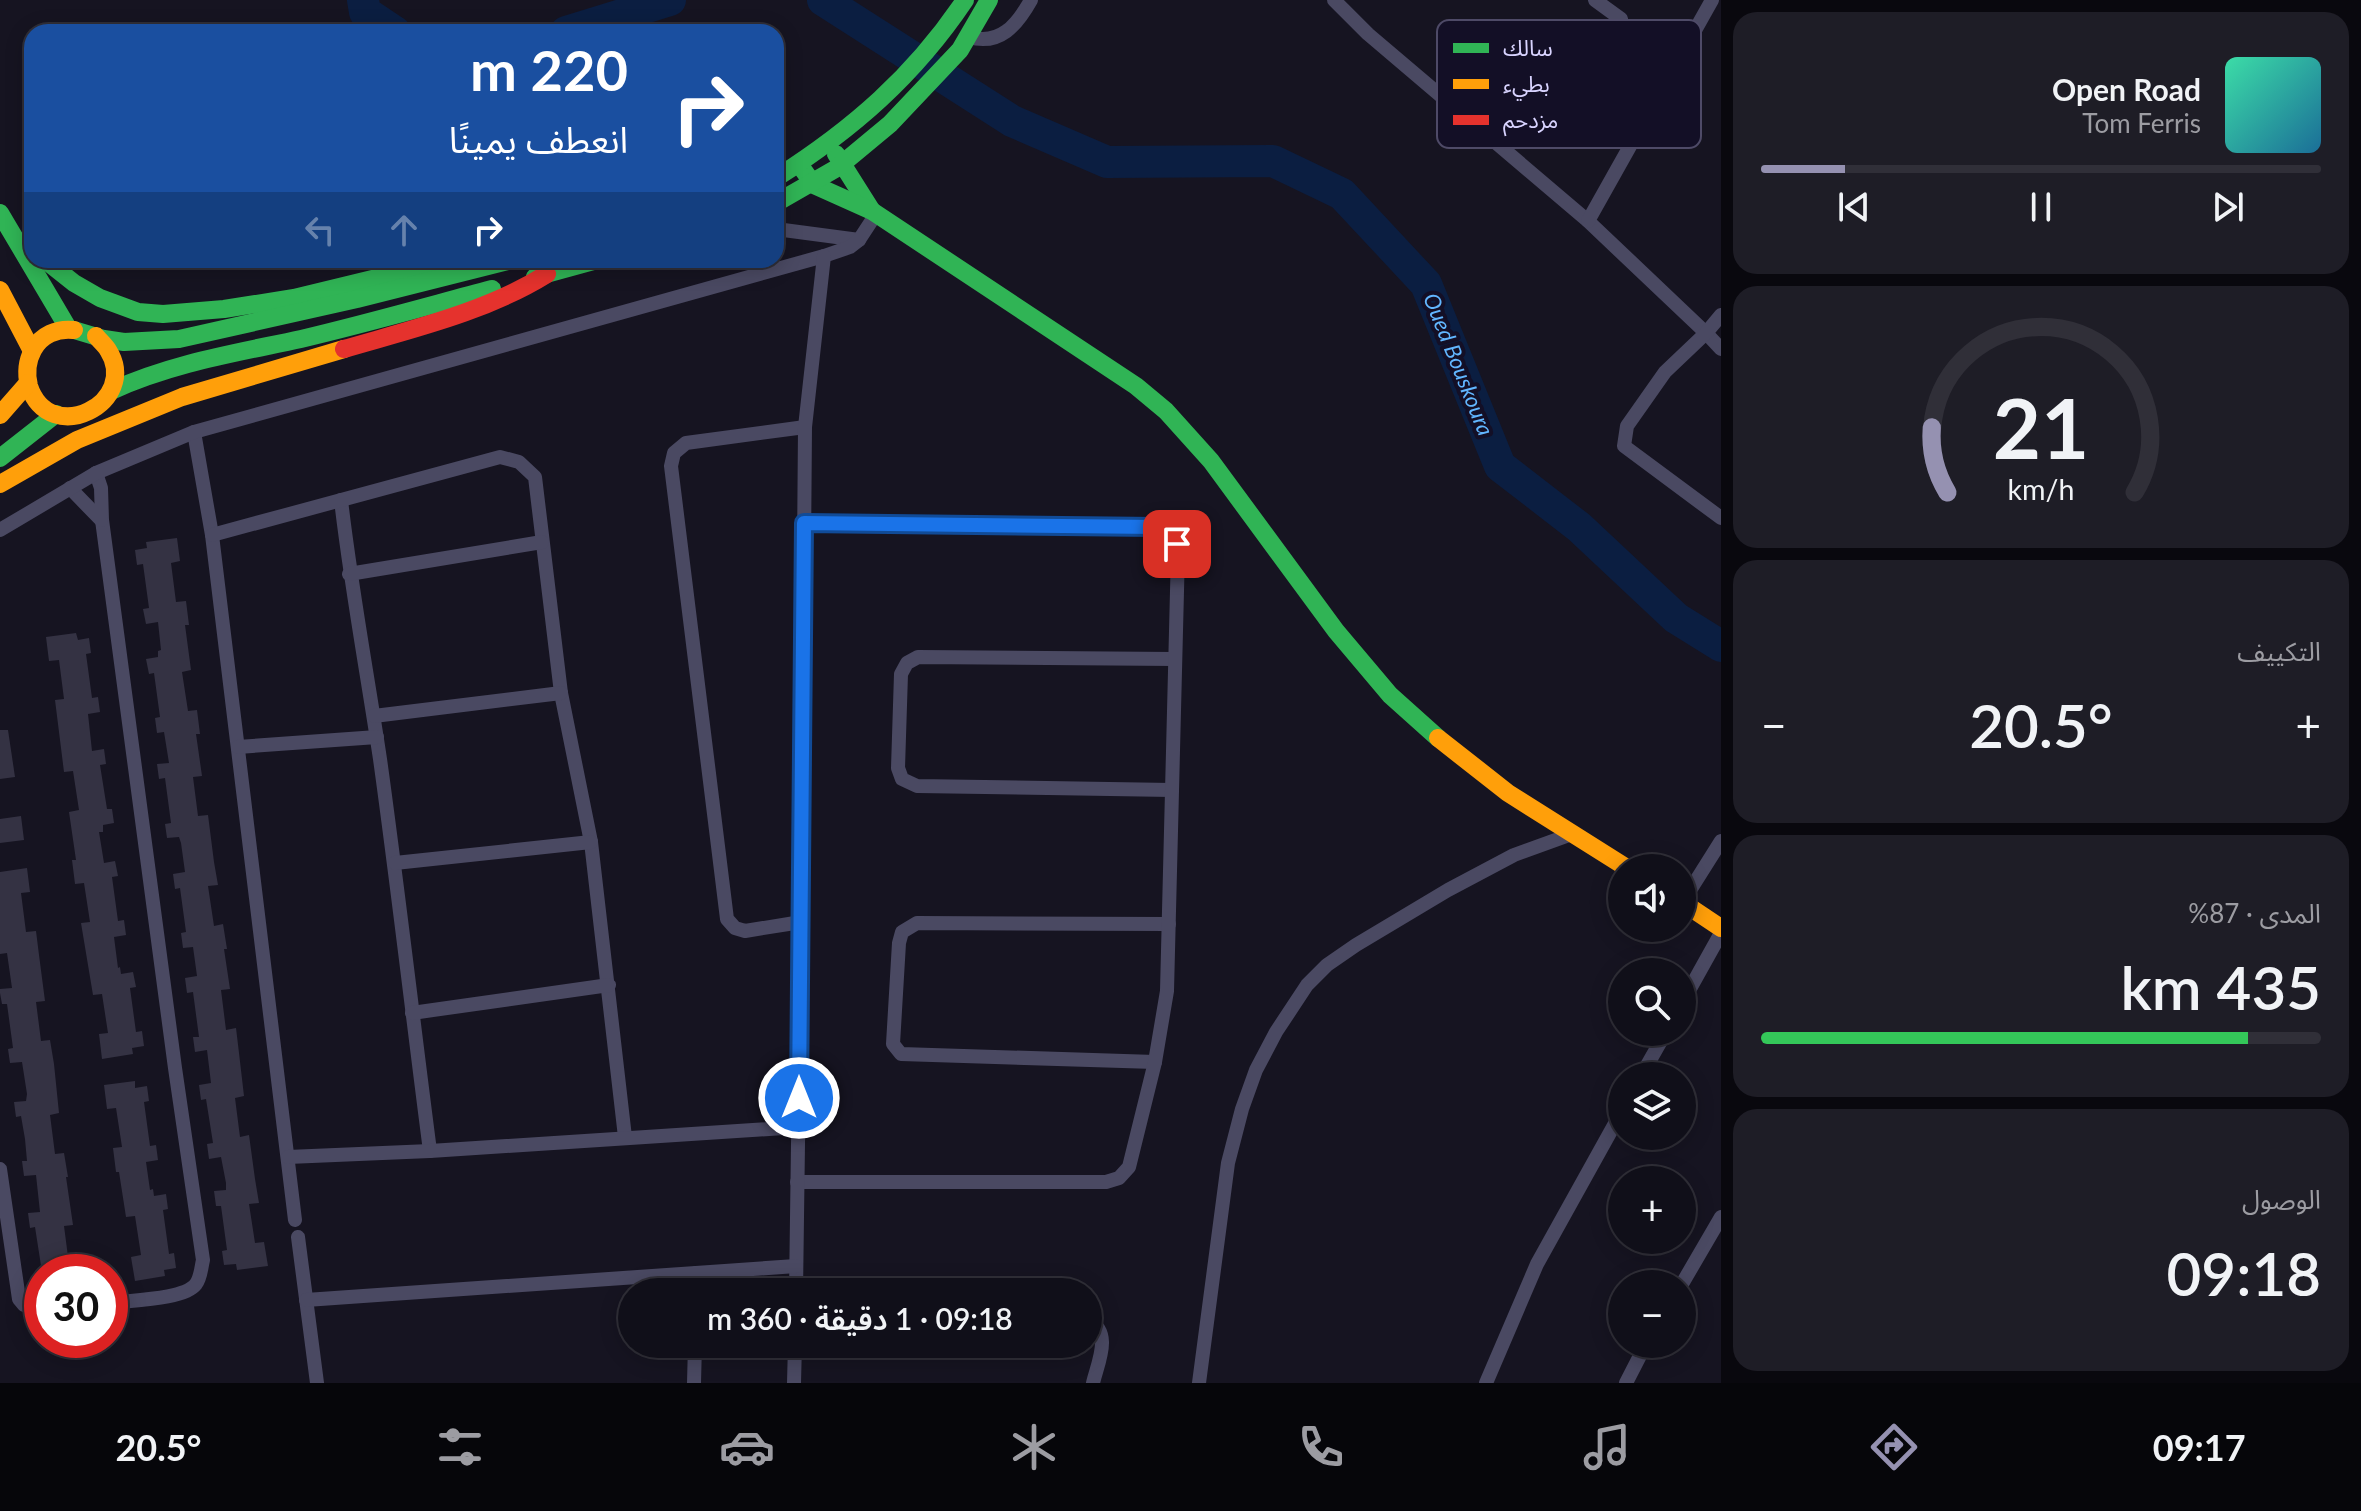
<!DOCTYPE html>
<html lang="ar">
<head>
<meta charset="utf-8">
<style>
  body { margin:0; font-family:Lato,"Noto Sans Arabic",sans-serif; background:#1e1d26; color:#f1f3f6; direction:rtl; height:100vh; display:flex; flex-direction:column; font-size:30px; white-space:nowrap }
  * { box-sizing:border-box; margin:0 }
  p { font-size:26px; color:#9c9ca2 }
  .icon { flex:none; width:44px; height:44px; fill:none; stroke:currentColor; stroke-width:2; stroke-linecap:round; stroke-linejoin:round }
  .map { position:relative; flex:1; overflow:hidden; direction:ltr }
  .side { display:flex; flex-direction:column; gap:12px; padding:12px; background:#09080e; width:640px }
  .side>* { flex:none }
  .top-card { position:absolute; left:24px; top:24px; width:760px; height:244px; border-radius:24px; box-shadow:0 4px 20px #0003,0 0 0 2px #302f38; direction:rtl; background:#1a4fa0; color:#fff; overflow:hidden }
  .fabs { position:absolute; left:1608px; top:854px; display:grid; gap:16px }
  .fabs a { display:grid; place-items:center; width:88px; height:88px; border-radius:50%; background:#100f19; box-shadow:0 4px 20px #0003,0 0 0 2px #302f38; font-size:40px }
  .speed { position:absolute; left:24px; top:1254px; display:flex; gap:16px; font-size:40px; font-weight:700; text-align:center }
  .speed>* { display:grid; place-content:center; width:104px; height:104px; border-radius:50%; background:#100f19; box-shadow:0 4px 20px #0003,0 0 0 2px #302f38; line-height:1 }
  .speed .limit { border:12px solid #d22; background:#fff; color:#111 }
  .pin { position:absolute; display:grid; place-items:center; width:68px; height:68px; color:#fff; margin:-34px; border-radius:16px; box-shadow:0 4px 12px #0006 }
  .me { position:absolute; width:88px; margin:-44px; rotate:0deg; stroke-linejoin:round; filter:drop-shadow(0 0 6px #0008) }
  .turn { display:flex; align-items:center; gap:28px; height:168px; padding:0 24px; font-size:36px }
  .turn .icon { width:104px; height:104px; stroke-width:2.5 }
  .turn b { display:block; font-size:56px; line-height:68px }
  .lanes { display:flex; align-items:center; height:76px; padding:0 24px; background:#0003; justify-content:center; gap:40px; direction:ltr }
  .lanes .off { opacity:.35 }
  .big { font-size:60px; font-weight:600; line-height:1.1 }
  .side .card { flex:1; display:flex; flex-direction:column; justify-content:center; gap:12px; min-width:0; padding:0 28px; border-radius:24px; background:#1e1d26 }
  .side .dial { align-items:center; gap:0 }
  .dial svg { height:208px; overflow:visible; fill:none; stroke:#302f38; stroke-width:7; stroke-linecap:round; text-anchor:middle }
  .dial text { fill:#f1f3f6; stroke:none }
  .song { display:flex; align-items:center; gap:24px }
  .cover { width:96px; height:96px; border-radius:12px; background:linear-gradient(135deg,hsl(160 70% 55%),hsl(200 70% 35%)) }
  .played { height:8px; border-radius:4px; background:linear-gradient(90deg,#9591b1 15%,#302f38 15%) }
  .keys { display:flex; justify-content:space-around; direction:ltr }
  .heat { display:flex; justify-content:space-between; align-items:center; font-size:44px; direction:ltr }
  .charge { height:12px; border-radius:6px; background:linear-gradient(90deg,#34c759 87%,#302f38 0) }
  .trip { position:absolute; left:618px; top:1278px; width:484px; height:80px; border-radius:40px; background:#100f19; box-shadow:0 4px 20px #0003,0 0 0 2px #302f38; font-weight:600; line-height:80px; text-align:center; direction:rtl }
  .tab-bar { display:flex; height:128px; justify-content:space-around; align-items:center; background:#06060a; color:#9c9ca2 }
  .tab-bar .icon { width:56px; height:56px }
  .tab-bar .on { color:#9591b1 }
  .tab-bar b { font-size:36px; color:#f1f3f6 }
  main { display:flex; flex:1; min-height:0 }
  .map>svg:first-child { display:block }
</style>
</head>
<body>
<main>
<section class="side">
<div class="card">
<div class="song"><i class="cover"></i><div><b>Open Road</b><p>Tom Ferris</p></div></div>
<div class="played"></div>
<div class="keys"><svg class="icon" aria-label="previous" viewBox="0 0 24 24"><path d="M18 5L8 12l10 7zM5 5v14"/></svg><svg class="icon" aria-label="pause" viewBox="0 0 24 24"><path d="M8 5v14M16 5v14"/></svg><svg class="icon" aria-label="next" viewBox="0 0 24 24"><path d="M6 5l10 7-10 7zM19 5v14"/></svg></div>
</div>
<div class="card dial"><svg viewBox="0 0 100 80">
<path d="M14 69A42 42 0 1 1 86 69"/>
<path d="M14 69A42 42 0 0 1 8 44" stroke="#9591b1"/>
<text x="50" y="56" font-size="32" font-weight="700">21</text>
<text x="50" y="72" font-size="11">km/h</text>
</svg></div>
<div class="card"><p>التكييف</p>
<div class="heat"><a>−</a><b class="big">20.5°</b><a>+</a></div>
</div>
<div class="card"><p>المدى · 87%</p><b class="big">435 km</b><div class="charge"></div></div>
<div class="card"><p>الوصول</p><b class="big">09:18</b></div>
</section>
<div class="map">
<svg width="1721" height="1383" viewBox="0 0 1721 1383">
  <rect width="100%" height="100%" fill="#161421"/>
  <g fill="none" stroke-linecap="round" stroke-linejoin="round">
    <!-- river -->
    <g stroke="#0b1e41" stroke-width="32">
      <polyline points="363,0 365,12 395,32"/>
      <polyline points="823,0 1012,121 1107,162 1273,161 1342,194 1426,284 1500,466 1579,527 1676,618 1721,646"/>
      <polyline points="566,32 670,0"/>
    </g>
  </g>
  <!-- building -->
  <g fill="#343243">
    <polygon points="177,538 180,561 171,563 176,602 186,601 189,625 185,625 191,670 182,672 188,711 197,710 200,734 196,734 202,776 193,777 198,816 208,815 214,862 218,885 208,886 214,926 223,924 227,949 224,949 230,989 221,990 226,1030 236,1028 239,1053 244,1096 235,1098 240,1137 249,1135 255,1179 259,1203 249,1204 255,1243 264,1242 268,1266 237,1270 236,1264 224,1265 222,1251 227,1250 221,1206 216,1206 214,1191 226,1190 226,1183 221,1157 209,1159 207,1144 213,1143 206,1099 201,1100 199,1085 211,1083 207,1050 195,1052 193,1037 199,1037 193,992 187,993 185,978 197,976 193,947 183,948 181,933 186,932 180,888 175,889 173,874 185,872 181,843 179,837 167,838 165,824 171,823 165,778 159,779 157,764 169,763 164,732 157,733 155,718 160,717 154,673 149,674 146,659 158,657 158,651 161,650 158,622 146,624 143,609 149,608 143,564 137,565 135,550 147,548 146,542"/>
    <polygon points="76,633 78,640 89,638 91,653 86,654 92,698 98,697 100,712 88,714 92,751 104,749 106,764 100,765 107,809 112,809 114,823 103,825 103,832 99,832 104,863 115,861 118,876 112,877 118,921 124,920 126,935 114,937 118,968 120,967 121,974 133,972 136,987 130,988 136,1032 142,1031 144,1046 132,1048 133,1054 102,1059 99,1034 108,1033 102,994 93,995 81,923 90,922 84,883 75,884 72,860 76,860 69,812 79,810 73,771 64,772 55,700 64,699 59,660 49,661 46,637"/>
    <polygon points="0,730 8,730 15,777 0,779"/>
    <polygon points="21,816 24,840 0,843 0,819"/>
    <polygon points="27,868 30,892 21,893 26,932 36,931 39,955 45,1001 36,1002 41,1041 50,1040 54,1064 59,1113 50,1115 55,1154 64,1153 68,1177 66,1177 73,1225 64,1226 70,1272 42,1272 35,1227 30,1228 28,1213 40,1212 36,1175 24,1176 22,1161 27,1161 25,1139 21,1116 16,1117 14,1102 26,1101 27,1094 22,1062 10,1063 8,1049 13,1048 7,1004 2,1004 0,993 0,989 12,988 7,953 0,954 0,872"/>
    <polygon points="135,1081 135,1088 147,1086 149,1101 144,1102 150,1146 156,1145 158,1160 146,1162 150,1190 153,1189 154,1196 166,1194 168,1209 163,1210 169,1254 174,1253 176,1268 164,1270 165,1276 135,1281 131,1257 141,1255 135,1216 126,1217 119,1172 116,1172 113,1148 122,1147 116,1108 107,1109 104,1085"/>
  </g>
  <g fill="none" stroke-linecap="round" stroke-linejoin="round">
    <!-- street -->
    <g stroke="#4a4962" stroke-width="14">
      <polyline points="1334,0 1368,34 1588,221 1706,333 1721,349"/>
      <polyline points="1595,0 1621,19"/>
      <path d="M969,37C1000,46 1017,25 1031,0"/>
      <polyline points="1588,221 1712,0"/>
      <polyline points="776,229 859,240"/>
      <polyline points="1721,315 1706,333 1665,372 1627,426 1624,446 1721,518"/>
      <polyline points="194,432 212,535 295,1220"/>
      <path d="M96,473L101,488L102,520L175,1068L203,1260C201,1268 201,1277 196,1284C184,1300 130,1300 110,1303"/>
      <polyline points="70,488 101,520"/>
      <path d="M341,500C351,587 367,672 380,759C398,889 413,1020 430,1151"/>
      <polyline points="0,530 96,473 194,432 824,256 850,247 859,240 876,214"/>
      <polyline points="212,535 500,457 519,462 535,477 561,693 591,842 625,1137"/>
      <polyline points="349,574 542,542"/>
      <polyline points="374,716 561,693"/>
      <polyline points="238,747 377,737"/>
      <polyline points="1172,790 917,786 902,779 898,768 901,674 907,663 918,657 1175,659"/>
      <polyline points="395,863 591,842"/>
      <polyline points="1682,903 1721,841"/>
      <polyline points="801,922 745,931 735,928 727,919 671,466 674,453 686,443 805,427"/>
      <polyline points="1682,1003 1721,933"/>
      <polyline points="412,1013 609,985"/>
      <polyline points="1155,1062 901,1054 893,1044 899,943 902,932 917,923 1169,924"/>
      <polyline points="1641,1076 1666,1032"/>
      <polyline points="288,1157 430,1151 799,1127"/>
      <polyline points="0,1169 19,1299 24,1305 42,1309"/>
      <path d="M797,1182H1106L1119,1178L1129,1167L1155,1062L1167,991L1178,551C1176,538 1169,531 1157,527L804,523"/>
      <polyline points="298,1237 317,1383"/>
      <polyline points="1682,1284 1721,1217"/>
      <polyline points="696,1292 696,1273"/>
      <polyline points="796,1292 801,922 805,427 824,256"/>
      <polyline points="306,1300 796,1266"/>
      <path d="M1088,1320C1113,1332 1098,1362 1093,1383"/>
      <polyline points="694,1383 695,1344"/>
      <polyline points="794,1383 795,1344"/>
      <polyline points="1199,1383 1228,1163 1242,1109 1256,1070 1276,1032 1307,985 1327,965 1356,945 1448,890 1514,855 1572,834"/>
      <polyline points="1486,1383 1537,1264 1622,1111"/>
      <polyline points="1626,1383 1646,1344"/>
    </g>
    <!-- fast -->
    <g stroke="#30b455" stroke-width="18">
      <polyline points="836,154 872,211"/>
      <polyline points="799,164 814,185 872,211 1136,386 1166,411 1211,461 1336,631 1390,695 1438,738"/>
      <path d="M776,178C853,129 914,76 965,0"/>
      <polyline points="776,203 837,168 890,124 960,50 989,0"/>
      <polyline points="0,213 68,328"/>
      <polyline points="45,260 74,283 100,298 138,312 163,314 224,309 294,298 426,266 460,267"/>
      <polyline points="535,277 597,260"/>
      <polyline points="74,330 104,339 124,342 179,339 357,299 512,260"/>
      <path d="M111,391C172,363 236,353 301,339C365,324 428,306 492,289"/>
      <polyline points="0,458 56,414"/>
    </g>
    <!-- slow -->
    <g stroke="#ff9f0a" stroke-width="18">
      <polyline points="0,290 32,351"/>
      <path d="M74,330C57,328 41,335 33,350C27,361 26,374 29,386C50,449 141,402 108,350C105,345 100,341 96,336"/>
      <polyline points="0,415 28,383"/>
      <polyline points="0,484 77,440 182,397 344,349"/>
      <polyline points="1438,738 1508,793 1627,868"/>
      <polyline points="1682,902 1721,928"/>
    </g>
    <!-- jam -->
    <path stroke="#e5322d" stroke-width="18" d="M344,349C412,329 486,312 547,274"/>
  </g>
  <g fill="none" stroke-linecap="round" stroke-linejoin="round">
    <!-- route casing -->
    <g stroke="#114b97" stroke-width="20">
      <polyline id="route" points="799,1098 804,523 1157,527 1169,532 1177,544"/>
    </g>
    <!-- route -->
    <use href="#route" stroke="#1a73e8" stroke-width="14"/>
  </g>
  <g text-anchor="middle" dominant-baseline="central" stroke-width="8" stroke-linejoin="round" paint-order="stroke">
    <!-- water labels -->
    <g font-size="22" font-style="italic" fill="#62b6ff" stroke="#130f26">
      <text transform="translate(1459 364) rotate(68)">Oued Bouskoura</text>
    </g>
  </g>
  <!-- legend -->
  <rect x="1437" y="20" width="264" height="128" rx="12" fill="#130f26" stroke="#4e4a67" stroke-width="2"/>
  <rect x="1453" y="43" width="36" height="10" fill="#30b455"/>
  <rect x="1453" y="79" width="36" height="10" fill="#ff9f0a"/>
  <rect x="1453" y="115" width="36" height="10" fill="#e5322d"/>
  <g font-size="22" fill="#d9d4ff">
    <text x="1503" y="56">سالك</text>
    <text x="1503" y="92">بطيء</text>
    <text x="1503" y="128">مزدحم</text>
  </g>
</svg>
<div class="fabs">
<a><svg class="icon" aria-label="sound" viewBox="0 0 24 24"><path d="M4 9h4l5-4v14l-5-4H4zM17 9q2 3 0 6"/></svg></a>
<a><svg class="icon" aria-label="search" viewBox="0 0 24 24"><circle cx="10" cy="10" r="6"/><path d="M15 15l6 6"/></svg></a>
<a><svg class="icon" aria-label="layers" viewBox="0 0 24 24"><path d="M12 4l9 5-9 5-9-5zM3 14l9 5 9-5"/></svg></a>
<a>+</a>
<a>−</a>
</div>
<div class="speed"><div class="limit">30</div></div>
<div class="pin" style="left:1177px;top:544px;background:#d93025"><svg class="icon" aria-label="arrive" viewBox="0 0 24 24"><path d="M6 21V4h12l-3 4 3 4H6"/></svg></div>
<svg class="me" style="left:799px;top:1098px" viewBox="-20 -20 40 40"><circle r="17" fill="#1a73e8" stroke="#fff" stroke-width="3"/><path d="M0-11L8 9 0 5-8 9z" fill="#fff"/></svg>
<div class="trip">09:18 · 1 دقيقة · 360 m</div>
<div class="top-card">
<div class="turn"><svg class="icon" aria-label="right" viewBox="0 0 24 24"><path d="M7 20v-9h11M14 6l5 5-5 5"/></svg><div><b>220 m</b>انعطف يمينًا</div></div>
<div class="lanes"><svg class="icon off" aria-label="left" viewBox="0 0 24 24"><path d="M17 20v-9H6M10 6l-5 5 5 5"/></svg><svg class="icon off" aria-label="ahead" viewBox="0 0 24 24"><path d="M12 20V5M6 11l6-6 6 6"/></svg><svg class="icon" aria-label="right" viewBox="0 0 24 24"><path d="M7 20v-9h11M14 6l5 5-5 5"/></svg></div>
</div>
</div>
</main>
<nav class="tab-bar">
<b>09:17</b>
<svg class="icon on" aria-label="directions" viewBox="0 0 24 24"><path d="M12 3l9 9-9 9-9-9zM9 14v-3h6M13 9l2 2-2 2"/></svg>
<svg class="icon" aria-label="music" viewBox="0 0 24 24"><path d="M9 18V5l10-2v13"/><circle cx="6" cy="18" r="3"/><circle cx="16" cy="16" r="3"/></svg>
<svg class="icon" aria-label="phone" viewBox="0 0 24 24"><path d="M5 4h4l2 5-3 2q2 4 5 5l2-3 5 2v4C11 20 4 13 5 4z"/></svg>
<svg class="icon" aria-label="climate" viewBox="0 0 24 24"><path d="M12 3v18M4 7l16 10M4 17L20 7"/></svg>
<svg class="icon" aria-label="car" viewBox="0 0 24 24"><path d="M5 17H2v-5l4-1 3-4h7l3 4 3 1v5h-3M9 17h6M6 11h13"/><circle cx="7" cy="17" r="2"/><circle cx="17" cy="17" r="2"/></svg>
<svg class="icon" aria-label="filters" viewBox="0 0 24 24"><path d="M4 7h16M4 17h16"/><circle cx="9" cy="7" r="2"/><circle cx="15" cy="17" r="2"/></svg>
<b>20.5°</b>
</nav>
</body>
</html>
